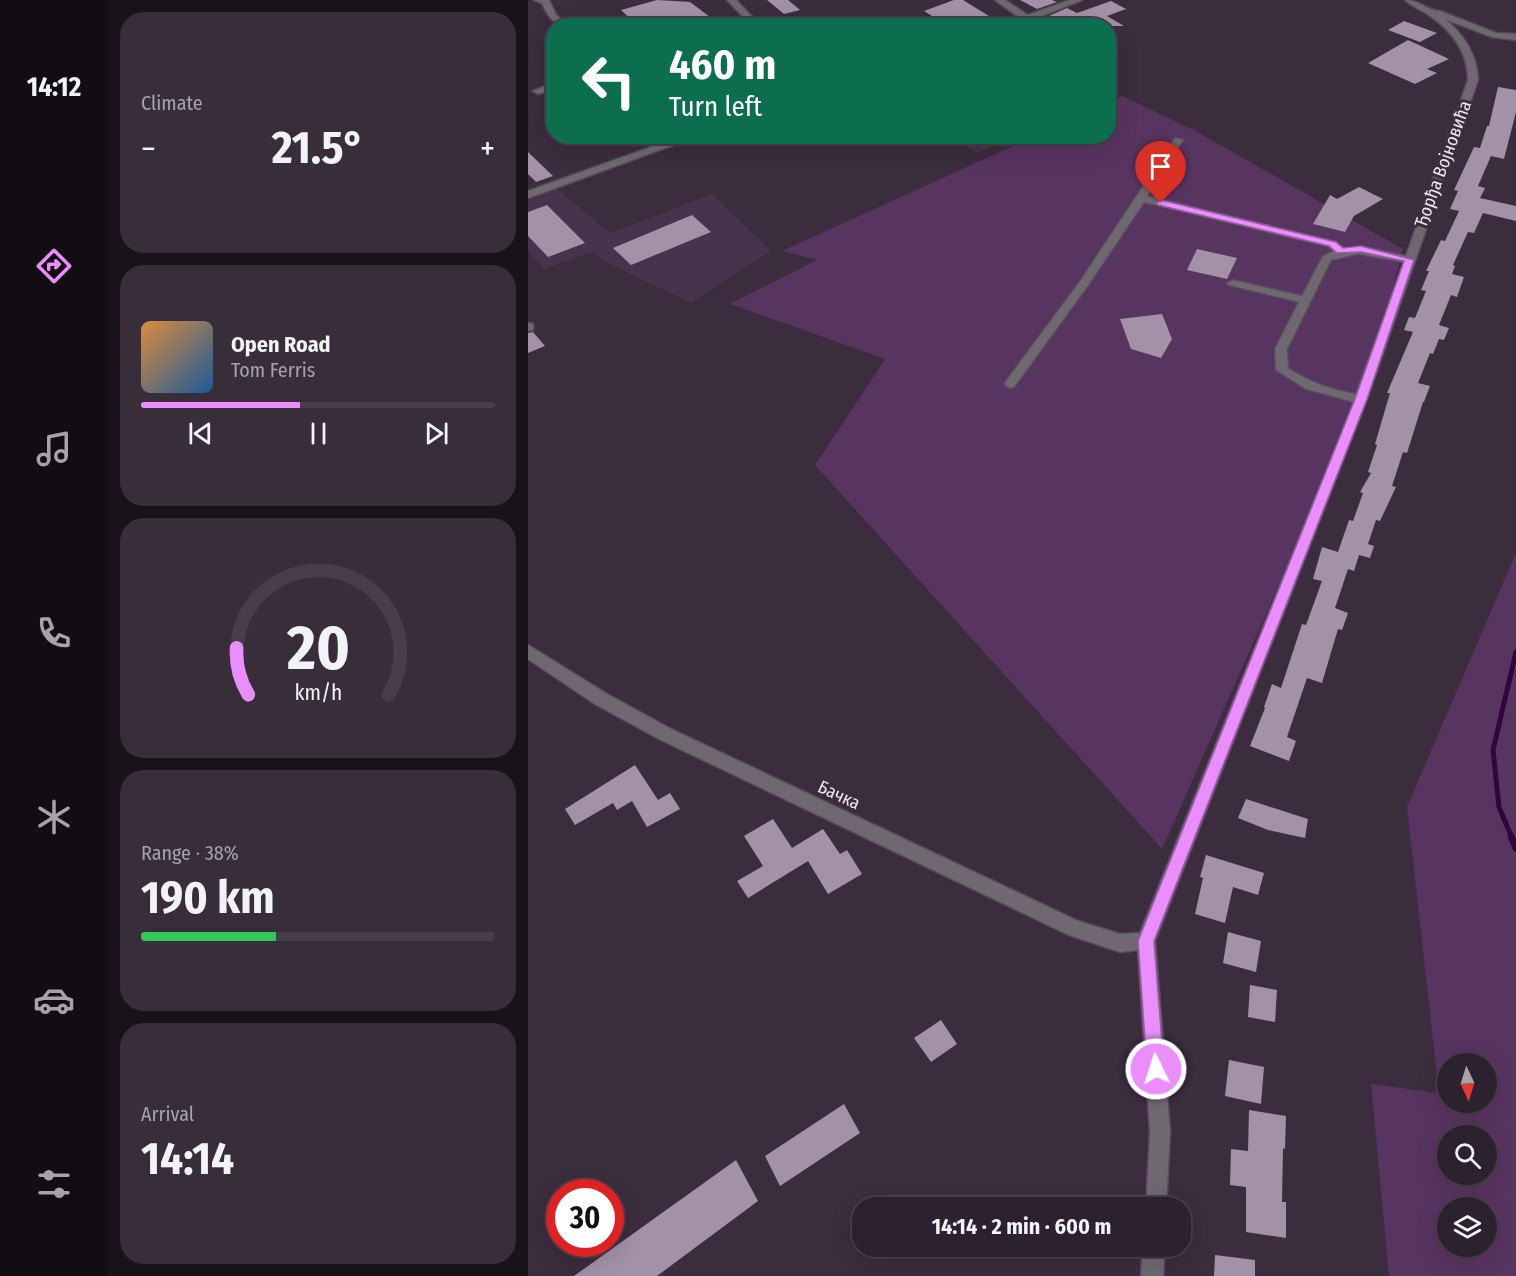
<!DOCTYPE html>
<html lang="en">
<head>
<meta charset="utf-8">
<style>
  body { margin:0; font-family:"Fira Sans Condensed",sans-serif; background:#382e3a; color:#f1f3f6; height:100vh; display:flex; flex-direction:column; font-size:22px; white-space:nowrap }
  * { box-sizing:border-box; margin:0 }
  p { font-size:20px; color:#a6a3aa }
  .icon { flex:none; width:33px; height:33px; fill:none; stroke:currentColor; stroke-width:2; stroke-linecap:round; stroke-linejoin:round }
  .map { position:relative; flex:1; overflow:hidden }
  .drawer { display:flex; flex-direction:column; gap:12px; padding:12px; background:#181219; width:420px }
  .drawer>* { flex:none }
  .hud { position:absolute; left:18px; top:18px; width:570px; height:126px; border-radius:24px; box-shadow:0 6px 24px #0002,0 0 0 2px #483e4a; background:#0b6e4f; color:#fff; overflow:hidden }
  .needle { width:39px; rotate:176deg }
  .fabs { position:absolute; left:909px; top:1053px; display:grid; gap:12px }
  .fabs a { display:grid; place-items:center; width:60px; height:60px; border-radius:50%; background:#2c212e; box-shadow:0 6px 24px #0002,0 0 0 2px #483e4a; font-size:30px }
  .speed { position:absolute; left:18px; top:1179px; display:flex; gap:12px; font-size:30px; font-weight:700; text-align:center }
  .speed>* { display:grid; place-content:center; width:78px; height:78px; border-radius:50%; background:#2c212e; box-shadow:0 6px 24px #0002,0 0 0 2px #483e4a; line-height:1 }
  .speed .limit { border:9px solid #d22; background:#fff; color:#111 }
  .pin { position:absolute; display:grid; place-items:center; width:51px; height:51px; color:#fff; margin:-62px -26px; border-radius:50% 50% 50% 0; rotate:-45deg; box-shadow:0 0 6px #0007 }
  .pin .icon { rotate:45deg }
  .me { position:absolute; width:66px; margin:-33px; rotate:356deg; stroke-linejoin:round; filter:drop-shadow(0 0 4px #0008) }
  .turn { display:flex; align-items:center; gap:21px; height:126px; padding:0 24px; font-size:27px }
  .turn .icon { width:78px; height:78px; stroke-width:2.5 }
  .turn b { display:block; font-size:42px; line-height:51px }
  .big { font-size:45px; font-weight:700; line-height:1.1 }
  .drawer .widget { flex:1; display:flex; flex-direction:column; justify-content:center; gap:9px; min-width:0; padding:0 21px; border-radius:24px; background:#382e3a }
  .drawer .dial { align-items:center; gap:0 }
  .dial svg { height:156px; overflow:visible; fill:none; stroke:#483e4a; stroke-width:7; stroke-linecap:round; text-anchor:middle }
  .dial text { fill:#f1f3f6; stroke:none }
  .song { display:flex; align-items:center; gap:18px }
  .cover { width:72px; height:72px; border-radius:9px; background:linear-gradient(135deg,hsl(30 70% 55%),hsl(210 70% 35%)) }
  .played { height:6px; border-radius:3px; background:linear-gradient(90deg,#ea8dfd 45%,#483e4a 45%) }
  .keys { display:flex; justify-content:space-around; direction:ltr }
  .heat { display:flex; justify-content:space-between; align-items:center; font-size:33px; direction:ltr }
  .charge { height:9px; border-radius:4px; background:linear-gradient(90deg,#34c759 38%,#483e4a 0) }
  .trip { position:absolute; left:324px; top:1197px; width:339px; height:60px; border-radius:24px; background:#2c212e; box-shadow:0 6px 24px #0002,0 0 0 2px #483e4a; font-weight:700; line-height:60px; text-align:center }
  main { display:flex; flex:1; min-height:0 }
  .menu { display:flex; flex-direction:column; width:108px; justify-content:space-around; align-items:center; background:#120d12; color:#a6a3aa }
  .menu .icon { width:42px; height:42px }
  .menu .selected { color:#ea8dfd }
  .menu b { font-size:27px; color:#f1f3f6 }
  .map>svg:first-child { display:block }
</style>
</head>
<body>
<main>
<nav class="menu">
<b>14:12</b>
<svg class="icon selected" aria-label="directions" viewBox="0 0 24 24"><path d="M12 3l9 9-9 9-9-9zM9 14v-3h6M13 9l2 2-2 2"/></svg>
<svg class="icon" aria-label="music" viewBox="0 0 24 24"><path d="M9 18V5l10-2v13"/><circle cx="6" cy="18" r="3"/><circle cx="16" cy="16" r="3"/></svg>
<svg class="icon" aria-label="phone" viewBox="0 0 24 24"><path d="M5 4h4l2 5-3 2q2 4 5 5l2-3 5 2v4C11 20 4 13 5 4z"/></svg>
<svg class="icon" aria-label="climate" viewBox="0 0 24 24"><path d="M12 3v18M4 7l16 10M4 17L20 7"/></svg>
<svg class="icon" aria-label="car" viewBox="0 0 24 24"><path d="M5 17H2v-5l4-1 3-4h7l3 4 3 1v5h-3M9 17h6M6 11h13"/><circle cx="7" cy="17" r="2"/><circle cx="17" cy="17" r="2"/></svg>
<svg class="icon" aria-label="filters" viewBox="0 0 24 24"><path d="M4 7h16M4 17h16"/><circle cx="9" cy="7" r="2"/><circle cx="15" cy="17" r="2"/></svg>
</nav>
<section class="drawer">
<div class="widget"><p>Climate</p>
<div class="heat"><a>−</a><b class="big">21.5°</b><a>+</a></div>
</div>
<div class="widget">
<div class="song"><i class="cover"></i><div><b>Open Road</b><p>Tom Ferris</p></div></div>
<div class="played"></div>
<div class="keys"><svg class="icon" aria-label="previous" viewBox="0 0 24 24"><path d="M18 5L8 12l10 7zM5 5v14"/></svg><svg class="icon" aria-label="pause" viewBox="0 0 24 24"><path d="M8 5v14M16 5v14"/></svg><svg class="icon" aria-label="next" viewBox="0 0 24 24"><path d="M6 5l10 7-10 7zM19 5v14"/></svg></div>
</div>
<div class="widget dial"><svg viewBox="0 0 100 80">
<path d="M14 69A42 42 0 1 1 86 69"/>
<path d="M14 69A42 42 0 0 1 8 45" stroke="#ea8dfd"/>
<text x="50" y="56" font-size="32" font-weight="700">20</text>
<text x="50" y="72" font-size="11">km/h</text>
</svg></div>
<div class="widget"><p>Range · 38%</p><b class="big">190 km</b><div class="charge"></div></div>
<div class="widget"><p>Arrival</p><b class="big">14:14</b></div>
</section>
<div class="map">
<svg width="988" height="1276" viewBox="0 0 988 1276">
  <rect width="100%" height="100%" fill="#3b2c3e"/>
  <!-- built -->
  <g fill="#47334b">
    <polygon points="488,136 449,153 425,137 425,136"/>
    <polygon points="28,188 82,233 184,194 243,251 163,303 75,261 64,252 16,269 0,251 0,199"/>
  </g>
  <!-- green -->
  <g fill="#583460" fill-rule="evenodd">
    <polygon points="594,96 666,130 875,249 842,379 634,849 287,465 357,359 202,304 289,260 254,251 505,137 580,136 581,102"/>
    <path d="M988,553V1276H861L843,1084L911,1093L879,807ZM920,1064H958V1102H920ZM920,1136H958V1174H920ZM920,1208H958V1246H920Z"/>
  </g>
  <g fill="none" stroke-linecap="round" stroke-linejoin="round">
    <!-- stream-far1 -->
    <polyline stroke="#31063a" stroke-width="5" points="984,838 971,807 965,750 988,652"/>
    <!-- stream -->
    <polyline stroke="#31063a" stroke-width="7" points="983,836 988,848"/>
  </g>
  <!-- building -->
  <g fill="#a391a7">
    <polygon points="129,0 162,2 194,26 110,26 93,10"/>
    <polygon points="239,0 260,0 272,10 256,14"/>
    <polygon points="426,0 435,0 474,24 472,26 383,26 382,22 404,16 396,11"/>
    <polygon points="492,0 524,0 529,2 509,9"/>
    <polygon points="583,1 598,9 579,16 596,26 520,26 529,20 521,16 539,8 549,13"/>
    <polygon points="876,21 909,33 892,42 860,30"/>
    <polygon points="880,40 921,59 899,69 909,73 887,84 840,63"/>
    <polygon points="970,87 988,90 988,112 976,159 963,156 950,186 957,188 952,198 988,206 988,221 955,213 946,233 940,232 925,265 927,266 924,274 936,277 929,297 923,295 911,325 921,328 916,340 911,339 905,354 902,353 890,383 902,386 896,402 895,402 879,453 875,452 864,486 868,487 852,521 848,520 840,544 846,546 842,558 831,555 826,571 820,569 807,608 820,613 814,630 810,629 794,683 779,678 759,737 768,741 761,761 722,746 737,708 736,707 744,684 753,688 774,624 778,625 794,581 785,579 794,547 810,552 821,520 825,521 835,493 832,492 843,473 840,472 849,445 847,444 862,393 859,393 885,332 876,330 881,317 887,318 898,291 893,290 901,271 898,271 913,240 917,241 931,211 922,209 930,191 926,190 946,147 952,148 959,126 961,126"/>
    <polygon points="0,152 25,176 8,182 0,174"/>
    <polygon points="831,187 855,199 826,216 817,232 785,224 802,195 809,199"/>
    <polygon points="19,205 57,243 20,257 0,236 0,212"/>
    <polygon points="164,215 183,232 103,265 85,248"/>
    <polygon points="669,249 709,258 699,279 659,270"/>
    <polygon points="634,314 644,339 633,358 603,349 592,319"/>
    <polygon points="5,332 17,346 0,353 0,333"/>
    <polygon points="107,765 130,800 142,793 152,809 119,827 104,801 89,810 85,803 47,825 37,809"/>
    <polygon points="718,799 780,819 777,838 740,830 710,818"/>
    <polygon points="245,819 264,848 295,829 312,854 319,850 334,874 300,894 280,861 220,898 209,881 235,866 216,836"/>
    <polygon points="678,855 736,873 730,895 705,887 697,923 667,914 675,878 672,877"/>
    <polygon points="700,932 733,941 728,972 695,963"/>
    <polygon points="722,985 749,990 747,1022 720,1017"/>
    <polygon points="413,1020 429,1044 403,1062 386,1038"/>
    <polygon points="701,1060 736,1067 733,1104 697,1096"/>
    <polygon points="316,1104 332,1133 252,1186 237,1156"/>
    <polygon points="721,1110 758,1116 757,1149 755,1148 754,1202 758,1202 758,1238 718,1232 718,1187 702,1185 703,1149 720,1151"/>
    <polygon points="208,1160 230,1201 129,1276 46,1276"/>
    <polygon points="687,1255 727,1260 727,1276 686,1276"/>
  </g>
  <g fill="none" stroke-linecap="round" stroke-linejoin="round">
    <!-- minor casing -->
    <g stroke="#584a5b" stroke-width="3">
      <g id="minor">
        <path d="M6,0H21L28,15L42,26C26,26 20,17 14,3Z"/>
        <polygon points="199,0 208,0 233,26 224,26"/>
        <polygon points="467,0 477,0 500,15 542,0 554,0 488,26 474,26 492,18"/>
        <path d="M877,0C892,0 899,11 912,11L968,33L988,34V40L964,37L917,19C936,35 949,54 950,80L839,399L627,941L642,1132L638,1208H618L622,1132L610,950L592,952L541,935L131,739L67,704L0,659V645L79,694L143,729L550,921L592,934L612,933L826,402L778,389L748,370L747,349L771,302L701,285L699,283L705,280L774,296L795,256L806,251L800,246L616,202L561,284L486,387L482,388L476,384L553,280L647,138L655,140L619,196L808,242L816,249L840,248L878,256L940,80C940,51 924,31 901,15C893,10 884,6 877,0ZM830,254L876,262L828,394C804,390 781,382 760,368L759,349L803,260Z"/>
        <polygon points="26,83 26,89 10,94 5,91"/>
        <polygon points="154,136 170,136 0,198 0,191"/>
        <polygon points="0,323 5,324 5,330 0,331"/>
        <polygon points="615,1246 637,1246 635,1276 613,1276"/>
      </g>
    </g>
    <!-- minor -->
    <use href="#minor" fill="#6f6871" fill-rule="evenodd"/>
  </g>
  <!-- route -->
  <polygon fill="#ea8dfd" stroke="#985ca4" stroke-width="1.5" points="633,200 808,242 815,248 833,246 886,260 839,399 626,941 636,1069 634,1075 628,1077 621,1075 619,1069 610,941 827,399 876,261 833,252 809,253 801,246 630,205 628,203"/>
  <g text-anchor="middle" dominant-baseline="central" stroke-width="6" stroke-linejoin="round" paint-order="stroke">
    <!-- street labels -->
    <g font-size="18" fill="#efe5f1" stroke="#3b2c3e">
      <text transform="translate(915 164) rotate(-70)">Ђорђа Војновића</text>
      <text transform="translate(311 795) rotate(25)">Бачка</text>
    </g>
  </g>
</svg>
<div class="fabs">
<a><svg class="needle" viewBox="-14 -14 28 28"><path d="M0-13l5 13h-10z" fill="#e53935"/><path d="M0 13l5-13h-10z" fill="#a6a3aa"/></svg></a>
<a><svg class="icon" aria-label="search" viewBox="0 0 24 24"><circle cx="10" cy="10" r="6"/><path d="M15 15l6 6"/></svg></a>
<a><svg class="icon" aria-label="layers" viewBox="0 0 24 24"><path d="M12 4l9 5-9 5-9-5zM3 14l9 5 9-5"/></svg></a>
</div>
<div class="speed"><div class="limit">30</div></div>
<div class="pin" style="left:633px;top:203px;background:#d93025"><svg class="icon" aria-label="arrive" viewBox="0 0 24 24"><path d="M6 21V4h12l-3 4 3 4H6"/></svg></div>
<svg class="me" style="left:628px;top:1069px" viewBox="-20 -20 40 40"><circle r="17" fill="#ea8dfd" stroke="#fff" stroke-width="3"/><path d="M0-11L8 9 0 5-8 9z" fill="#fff"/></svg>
<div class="trip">14:14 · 2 min · 600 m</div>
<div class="hud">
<div class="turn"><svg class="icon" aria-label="left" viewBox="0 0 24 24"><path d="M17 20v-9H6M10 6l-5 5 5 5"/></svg><div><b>460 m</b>Turn left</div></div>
</div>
</div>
</main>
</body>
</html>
